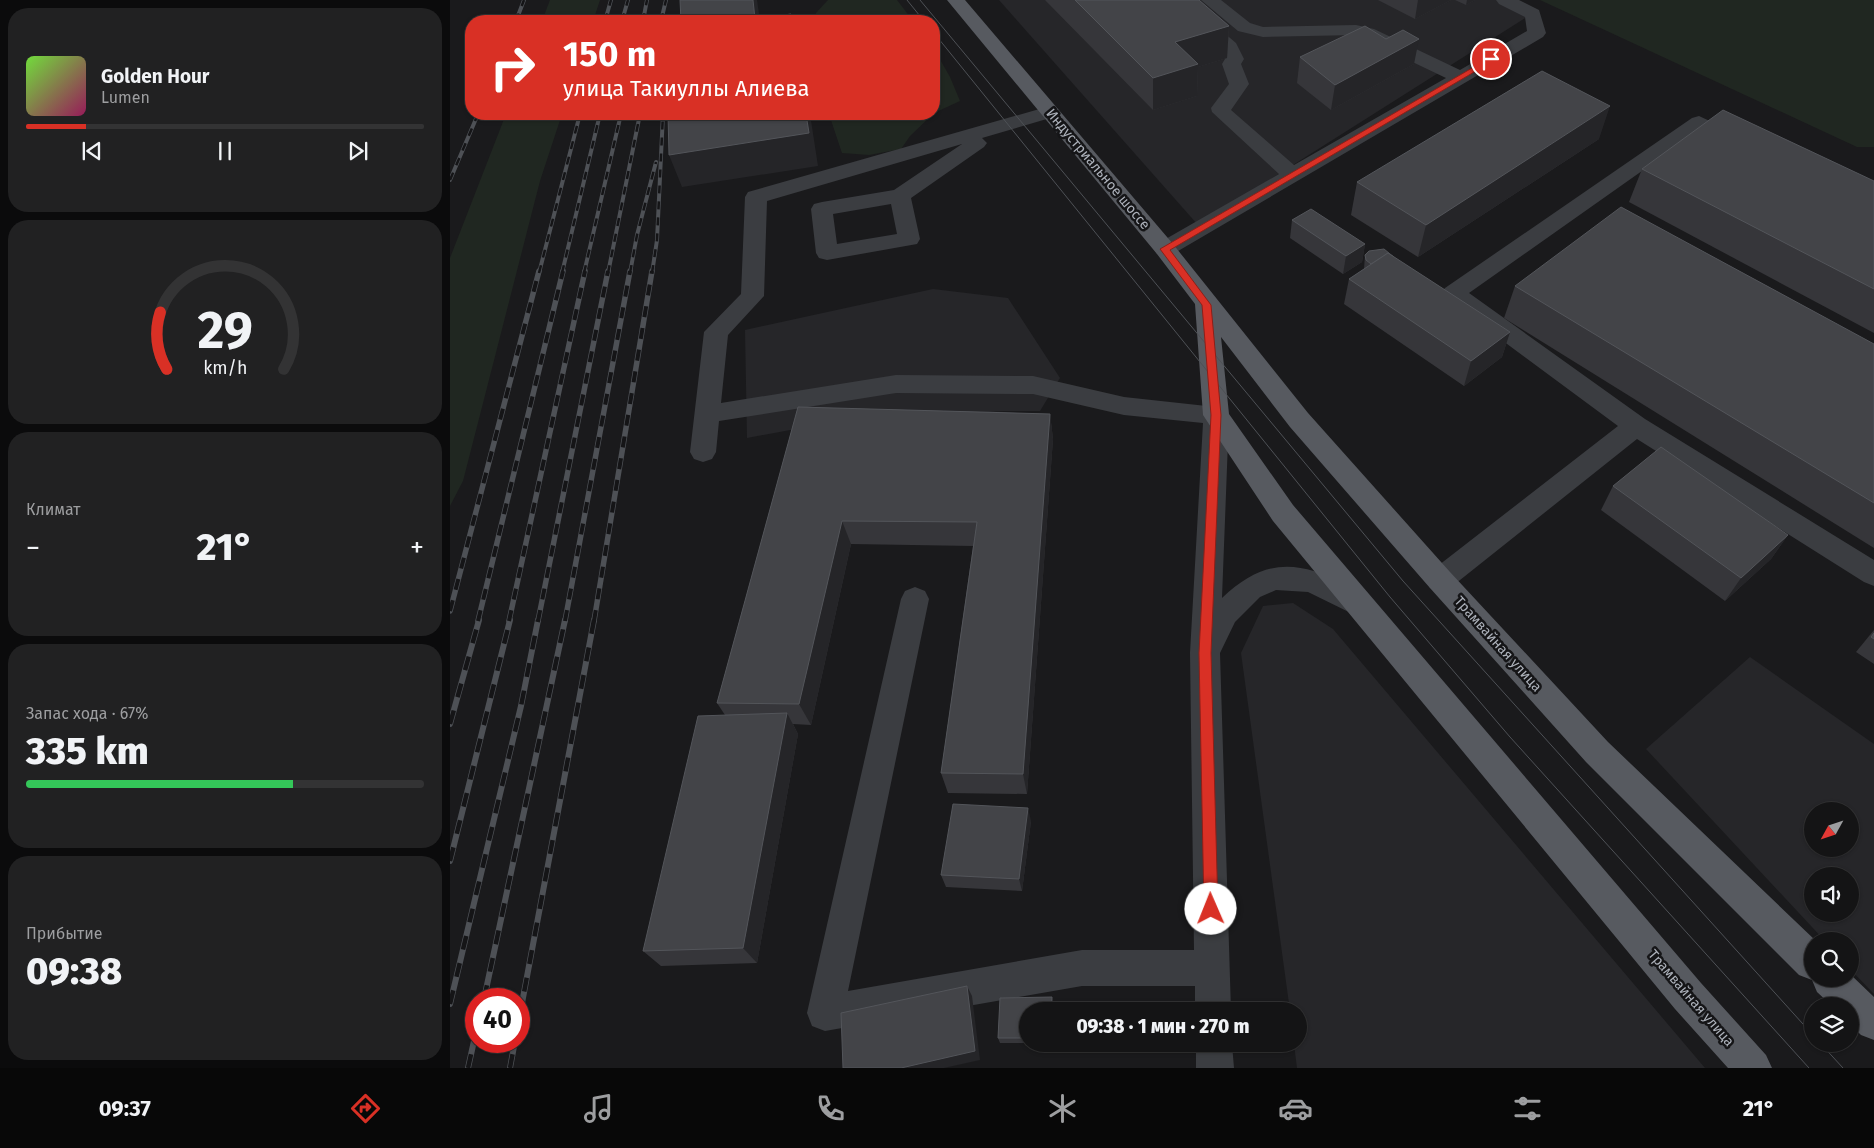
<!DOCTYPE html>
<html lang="ru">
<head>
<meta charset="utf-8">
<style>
  body { margin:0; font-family:"Fira Sans",sans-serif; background:#212122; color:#f1f3f6; height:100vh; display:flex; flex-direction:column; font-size:19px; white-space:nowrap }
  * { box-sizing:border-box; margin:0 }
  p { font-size:16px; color:#9d9ea0 }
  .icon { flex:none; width:28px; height:28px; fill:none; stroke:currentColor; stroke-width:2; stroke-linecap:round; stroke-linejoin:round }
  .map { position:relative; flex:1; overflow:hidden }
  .drawer { display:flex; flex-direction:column; gap:8px; padding:8px; background:#0b0b0c; width:450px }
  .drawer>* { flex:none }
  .hud { position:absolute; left:15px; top:15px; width:475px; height:105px; border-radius:20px; box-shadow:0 1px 4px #0004,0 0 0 1px #333334; background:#d93025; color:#fff; overflow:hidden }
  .needle { width:32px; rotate:230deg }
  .controls { position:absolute; left:1354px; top:802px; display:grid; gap:10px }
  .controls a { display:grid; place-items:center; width:55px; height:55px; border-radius:50%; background:#141415; box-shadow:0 1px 4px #0004,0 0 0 1px #333334; font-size:25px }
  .speed { position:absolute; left:15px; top:988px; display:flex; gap:10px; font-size:25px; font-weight:700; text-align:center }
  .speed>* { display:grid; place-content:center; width:65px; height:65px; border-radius:50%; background:#141415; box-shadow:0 1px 4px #0004,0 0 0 1px #333334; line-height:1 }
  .speed .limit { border:8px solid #d22; background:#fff; color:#111 }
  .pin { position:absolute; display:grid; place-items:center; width:42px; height:42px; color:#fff; margin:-21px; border:2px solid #fff; border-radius:50%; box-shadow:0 1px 5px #0007 }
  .me { position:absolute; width:55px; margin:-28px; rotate:359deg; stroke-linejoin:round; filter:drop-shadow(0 0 4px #0008) }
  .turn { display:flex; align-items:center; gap:18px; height:105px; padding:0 15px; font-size:22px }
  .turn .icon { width:65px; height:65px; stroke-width:2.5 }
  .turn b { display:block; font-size:35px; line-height:42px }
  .big { font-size:38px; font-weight:800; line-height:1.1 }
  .drawer .widget { flex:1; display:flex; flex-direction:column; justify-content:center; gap:8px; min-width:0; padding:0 18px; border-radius:20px; background:#212122 }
  .drawer .dial { align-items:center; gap:0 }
  .dial svg { height:130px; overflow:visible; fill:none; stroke:#333334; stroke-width:7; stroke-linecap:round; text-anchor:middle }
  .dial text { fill:#f1f3f6; stroke:none }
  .song { display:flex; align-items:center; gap:15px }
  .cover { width:60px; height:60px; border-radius:8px; background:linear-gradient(135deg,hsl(100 70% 55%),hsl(330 70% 35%)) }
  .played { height:5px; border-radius:2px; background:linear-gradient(90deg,#d93025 15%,#333334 15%) }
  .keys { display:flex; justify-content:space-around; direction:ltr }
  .heat { display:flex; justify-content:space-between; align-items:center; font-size:28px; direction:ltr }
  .charge { height:8px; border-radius:4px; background:linear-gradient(90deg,#34c759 67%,#333334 0) }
  .trip { position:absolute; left:569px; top:1002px; width:288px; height:50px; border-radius:25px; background:#141415; box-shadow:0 1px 4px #0004,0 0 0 1px #333334; font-weight:800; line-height:50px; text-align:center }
  .dock { display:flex; height:80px; justify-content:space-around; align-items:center; background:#080808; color:#9d9ea0 }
  .dock .icon { width:35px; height:35px }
  .dock .selected { color:#d93025 }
  .dock b { font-size:22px; color:#f1f3f6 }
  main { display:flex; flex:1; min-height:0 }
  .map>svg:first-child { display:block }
</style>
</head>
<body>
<main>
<section class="drawer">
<div class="widget">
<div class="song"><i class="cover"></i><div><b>Golden Hour</b><p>Lumen</p></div></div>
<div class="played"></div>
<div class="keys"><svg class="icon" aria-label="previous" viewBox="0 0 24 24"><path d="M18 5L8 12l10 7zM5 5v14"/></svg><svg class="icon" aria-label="pause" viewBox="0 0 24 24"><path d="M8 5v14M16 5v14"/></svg><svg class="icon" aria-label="next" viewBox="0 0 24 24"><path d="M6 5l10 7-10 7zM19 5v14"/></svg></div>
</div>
<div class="widget dial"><svg viewBox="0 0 100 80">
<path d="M14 69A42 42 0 1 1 86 69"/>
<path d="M14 69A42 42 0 0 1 10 34" stroke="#d93025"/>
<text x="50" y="56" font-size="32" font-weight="700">29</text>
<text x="50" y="72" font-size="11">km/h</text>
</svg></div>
<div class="widget"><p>Климат</p>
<div class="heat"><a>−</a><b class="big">21°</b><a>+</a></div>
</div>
<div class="widget"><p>Запас хода · 67%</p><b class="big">335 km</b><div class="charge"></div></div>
<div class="widget"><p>Прибытие</p><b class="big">09:38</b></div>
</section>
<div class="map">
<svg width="1424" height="1068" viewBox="0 0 1424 1068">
  <rect width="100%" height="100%" fill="#1a1a1c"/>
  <!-- built -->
  <g fill="#262629" fill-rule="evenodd">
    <polygon points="549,0 1049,0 1080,15 748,225"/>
    <polygon points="483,289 558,298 610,378 590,411 554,411 378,423 297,438 295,330"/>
    <polygon points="843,603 883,629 1255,1068 847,1068 844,1044 848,1044 848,1011 840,1011 791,653 813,606"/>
    <path d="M1300,657L1424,744V994L1400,969V941H1375L1196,749ZM1362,811H1400V849H1362ZM1362,876H1400V914H1362Z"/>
  </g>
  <!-- green -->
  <g fill="#202721">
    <polygon points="100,0 150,0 143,21 92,21"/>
    <polygon points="378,0 447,0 463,21 364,21 366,13"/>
    <polygon points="1090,0 1424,0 1424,147 1407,147"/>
    <polygon points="484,49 500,77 510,101 484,113"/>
    <polygon points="56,114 112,114 90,181 13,481 0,506 0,258"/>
    <polygon points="379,114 483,114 460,136 451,149 419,155 392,153"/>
  </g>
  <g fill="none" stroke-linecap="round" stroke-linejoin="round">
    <!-- minor -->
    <g fill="#3b3d41" fill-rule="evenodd">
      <polygon points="715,0 735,0 786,43 794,59 791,64 799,84 781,110 844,165 996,78 906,35 813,37 788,31 751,0 771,0 800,23 813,27 906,25 924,29 1010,70 1077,31 1075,17 1049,4 1046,0 1069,0 1089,10 1096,33 1093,37 723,254 715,256 707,254 704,249 707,244 829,174 762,112 761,108 779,84 772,64 775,59 771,50"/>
      <path d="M600,106L607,108L610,112L607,116L532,138L537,143L534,147L461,198L470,239L467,244L377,260L369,258L366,253L361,209L364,204L372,202L444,190L512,144L317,201L314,296L278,335L271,403L446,375L583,376L674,397L775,408L779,415L772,598C813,559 846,559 895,584C907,590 919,594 925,606L921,615L911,618L858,592L826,590L810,597L785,622L770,653L781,1011H745V986H632L375,1031L362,1026L357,1013L451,599L455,591L465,587L475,591L479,599L398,991L632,950H744L740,653L753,423L674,415L583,394L446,393L269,421L266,452L262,459L253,462L244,459L240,452L254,332L291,294L295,197L298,192ZM441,204L447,234L387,244L383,214Z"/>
      <polygon points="1249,116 1294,137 1297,141 1294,145 1287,147 1280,145 1250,130 1019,293 1195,419 1424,560 1424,586 1414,582 1187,439 1000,588 990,592 980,588 976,580 980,572 1168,426 995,298 991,293 995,288 1242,118"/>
      <polygon points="746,1044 782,1044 784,1068 746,1068"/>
    </g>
    <!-- major -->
    <polygon fill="#575a60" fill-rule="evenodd" points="497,0 515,0 723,244 858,413 1000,572 1158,742 1366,941 1362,941 1362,979 1400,979 1400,974 1424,997 1424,1040 1411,1035 1400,1024 1400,1006 1382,1006 1367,992 1362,980 1349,975 1136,762 980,588 840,427 771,337 779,414 843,505 1251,983 1316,1055 1322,1068 1278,1068 1225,1009 823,521 753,415 745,304 707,254"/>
    <!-- tram -->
    <g stroke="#4e5156" stroke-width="1">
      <polyline points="457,0 474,21"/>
      <polyline points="470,0 953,581 1362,1034"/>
      <polyline points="484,33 940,597 1060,737 1359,1068"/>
      <polyline points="1371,1044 1393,1068"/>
    </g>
    <!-- rail-far2 casing -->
    <g stroke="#4e5156" stroke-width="4">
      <g id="rail-far2">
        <polyline points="66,21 74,0"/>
        <polyline points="155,21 161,0"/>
        <polyline points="172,21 178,0"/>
        <polyline points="193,21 197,0"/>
        <polyline points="211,21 216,0"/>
        <polyline points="0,180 28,114"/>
        <polyline points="89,273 130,114"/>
        <polyline points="112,273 150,114"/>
        <polyline points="134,273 171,114"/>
        <polyline points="158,273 190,114"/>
        <polyline points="180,273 187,235 206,162"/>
        <polyline points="202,273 207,240 213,114"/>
      </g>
    </g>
    <!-- rail-far1 casing -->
    <g stroke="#4e5156" stroke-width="5.5">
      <g id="rail-far1">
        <polyline points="0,611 89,271"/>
        <polyline points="28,621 113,271"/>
        <polyline points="59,621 135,271"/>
        <polyline points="88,621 158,271"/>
        <polyline points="115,621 180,271"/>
        <polyline points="144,621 202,271"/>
      </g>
    </g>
    <!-- rail casing -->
    <g stroke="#4e5156" stroke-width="6">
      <g id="rail">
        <polyline points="0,724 29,620"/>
        <polyline points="0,861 60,620"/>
        <polyline points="34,999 115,620"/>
        <polyline points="0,1004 71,706 88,620"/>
        <polyline points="69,1019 144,620"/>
        <polyline points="18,1068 26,1032"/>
        <polyline points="60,1068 65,1041"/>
      </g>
    </g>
    <!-- rail-far2 -->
    <use href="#rail-far2" stroke="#151517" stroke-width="2.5" stroke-dasharray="8" stroke-linecap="butt"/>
    <!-- rail-far1 -->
    <use href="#rail-far1" stroke="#151517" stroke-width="4" stroke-dasharray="11" stroke-linecap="butt"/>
    <!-- rail -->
    <use href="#rail" stroke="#151517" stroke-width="4.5" stroke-dasharray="14" stroke-linecap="butt"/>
  </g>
  <!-- wall -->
  <g fill="#36363a">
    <polygon points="595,0 749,0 779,26 777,58 748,67 747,96 703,110"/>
    <polygon points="928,0 1001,0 965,19"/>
    <polygon points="1005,0 1025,0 1016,5"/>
    <polygon points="936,39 964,64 881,110 847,83 850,57"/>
    <polygon points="1149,139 968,257 901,215 907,182"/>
    <polygon points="1192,169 1424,181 1424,333 1179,202"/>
    <polygon points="842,220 915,244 912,262 893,274 840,238"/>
    <polygon points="915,255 945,258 1060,332 1052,357 1014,386 894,304 899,279 914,269"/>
    <polygon points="1065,286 1424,344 1424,548 1054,318"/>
    <polygon points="348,407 600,414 603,439 577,794 498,793 491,773 523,546 401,544 361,725 343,724 348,734 307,963 211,966 193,951 275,715 267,703"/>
    <polygon points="1163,486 1338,535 1321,559 1275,601 1151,510"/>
    <polygon points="1424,630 1424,664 1406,652"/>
    <polygon points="581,821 572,891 496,887 491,875"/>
    <polygon points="602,997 603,1002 603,1011 578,1011 578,1043 550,1043 548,1038 550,998"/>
  </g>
  <!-- shaded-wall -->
  <g fill="#252528">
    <polygon points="303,0 307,0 310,21 305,21"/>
    <polygon points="968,0 1001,0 965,19"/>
    <polygon points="1017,0 1025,0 1016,5"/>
    <polygon points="779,26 777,58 748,67 747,96 703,110 703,78 725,42"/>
    <polygon points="969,39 964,64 881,110 885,85"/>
    <polygon points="1160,106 1149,139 968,257 976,225"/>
    <polygon points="356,114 360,114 368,166 232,187 219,155"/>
    <polygon points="915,244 912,262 893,274 896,256"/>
    <polygon points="1060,332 1052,357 1014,386 1021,361"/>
    <polygon points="600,414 603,439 577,794 573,774"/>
    <polygon points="392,521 401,544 361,725 349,704"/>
    <polygon points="1338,535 1321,559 1275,601 1291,578"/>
    <polygon points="337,713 348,734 307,963 293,948"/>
    <polygon points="578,808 581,821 572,891 569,879"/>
    <polygon points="517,986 522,996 530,1060 494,1068 451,1068"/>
    <polygon points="602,997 603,1002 603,1011 601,1011"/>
  </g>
  <!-- building -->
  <g fill="#434448" stroke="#53555a">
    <polygon points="230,0 303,0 305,19 290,21 231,21"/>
    <polygon points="625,0 749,0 779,26 725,42 748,64 703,78"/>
    <polygon points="341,14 342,21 290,21"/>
    <polygon points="915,26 936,39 953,30 969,39 885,85 850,57"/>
    <polygon points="1092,71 1160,106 976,225 907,182"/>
    <polygon points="1273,110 1424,181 1424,289 1192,169"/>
    <polygon points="218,114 356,114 359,133 219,155"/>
    <polygon points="1171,207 1424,344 1424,503 1065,286"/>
    <polygon points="861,209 915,244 896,256 842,220"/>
    <polygon points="934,249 945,258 938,253 921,264 916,260 915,255 919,251"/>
    <polygon points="938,253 1060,332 1021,361 899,279"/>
    <polygon points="348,407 600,414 573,774 491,773 527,522 392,521 349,704 267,703"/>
    <polygon points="1211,447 1338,535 1291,578 1163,486"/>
    <polygon points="1424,633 1424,639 1421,637"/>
    <polygon points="337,713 293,948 193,951 248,716"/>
    <polygon points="503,804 578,808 569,879 491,875"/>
    <polygon points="517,986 525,1051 451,1068 393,1068 391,1013"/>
    <polygon points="602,997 601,1011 578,1011 578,1038 548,1038 550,998"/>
  </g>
  <!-- route -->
  <polygon fill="#d93025" stroke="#8d1f18" points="1041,57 1043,58 1043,61 720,250 761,305 771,415 761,653 768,909 766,914 761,916 756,914 754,909 749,653 761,415 752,305 710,249"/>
  <g text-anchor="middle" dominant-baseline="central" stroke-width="5" stroke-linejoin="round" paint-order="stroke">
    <!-- street labels -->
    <g font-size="14" fill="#adb2bb" stroke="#151517">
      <text transform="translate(648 169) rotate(50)">Индустриальное шоссе</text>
      <text transform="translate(1048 644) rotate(48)">Трамвайная улица</text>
      <text transform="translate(1241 998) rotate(49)">Трамвайная улица</text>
    </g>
  </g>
</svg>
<div class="controls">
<a><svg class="needle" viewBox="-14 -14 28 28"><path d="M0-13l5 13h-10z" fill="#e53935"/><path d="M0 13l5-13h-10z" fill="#9d9ea0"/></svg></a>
<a><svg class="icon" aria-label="sound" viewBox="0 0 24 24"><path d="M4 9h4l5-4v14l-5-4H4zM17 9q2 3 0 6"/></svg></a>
<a><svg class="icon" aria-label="search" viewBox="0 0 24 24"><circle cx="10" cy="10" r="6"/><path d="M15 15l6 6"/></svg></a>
<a><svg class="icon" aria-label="layers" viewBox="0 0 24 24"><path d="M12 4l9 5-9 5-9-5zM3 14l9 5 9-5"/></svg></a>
</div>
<div class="speed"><div class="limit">40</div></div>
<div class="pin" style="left:1041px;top:59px;background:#d93025"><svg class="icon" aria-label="arrive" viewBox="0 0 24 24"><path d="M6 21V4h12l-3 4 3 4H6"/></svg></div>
<svg class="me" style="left:761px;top:909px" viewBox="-20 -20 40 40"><circle r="19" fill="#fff"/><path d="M0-13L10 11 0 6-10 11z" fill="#d93025"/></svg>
<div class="trip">09:38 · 1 мин · 270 m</div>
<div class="hud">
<div class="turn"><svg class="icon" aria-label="right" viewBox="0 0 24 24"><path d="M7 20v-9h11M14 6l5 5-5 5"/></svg><div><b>150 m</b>улица Такиуллы Алиева</div></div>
</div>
</div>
</main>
<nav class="dock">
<b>09:37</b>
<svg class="icon selected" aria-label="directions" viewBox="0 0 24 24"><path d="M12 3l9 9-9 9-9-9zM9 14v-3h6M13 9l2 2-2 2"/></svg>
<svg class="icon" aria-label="music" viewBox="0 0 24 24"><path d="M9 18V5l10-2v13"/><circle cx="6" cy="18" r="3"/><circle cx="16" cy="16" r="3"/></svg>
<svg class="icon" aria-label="phone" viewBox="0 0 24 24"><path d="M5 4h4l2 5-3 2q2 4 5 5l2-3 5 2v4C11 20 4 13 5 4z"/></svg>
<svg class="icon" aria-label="climate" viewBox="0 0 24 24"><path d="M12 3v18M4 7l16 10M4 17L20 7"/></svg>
<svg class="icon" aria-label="car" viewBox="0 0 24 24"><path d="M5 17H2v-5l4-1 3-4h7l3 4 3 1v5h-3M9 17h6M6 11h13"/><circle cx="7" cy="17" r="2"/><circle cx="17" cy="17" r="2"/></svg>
<svg class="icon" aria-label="filters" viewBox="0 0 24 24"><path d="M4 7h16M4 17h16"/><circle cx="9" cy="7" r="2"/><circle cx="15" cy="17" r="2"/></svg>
<b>21°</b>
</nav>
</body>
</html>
